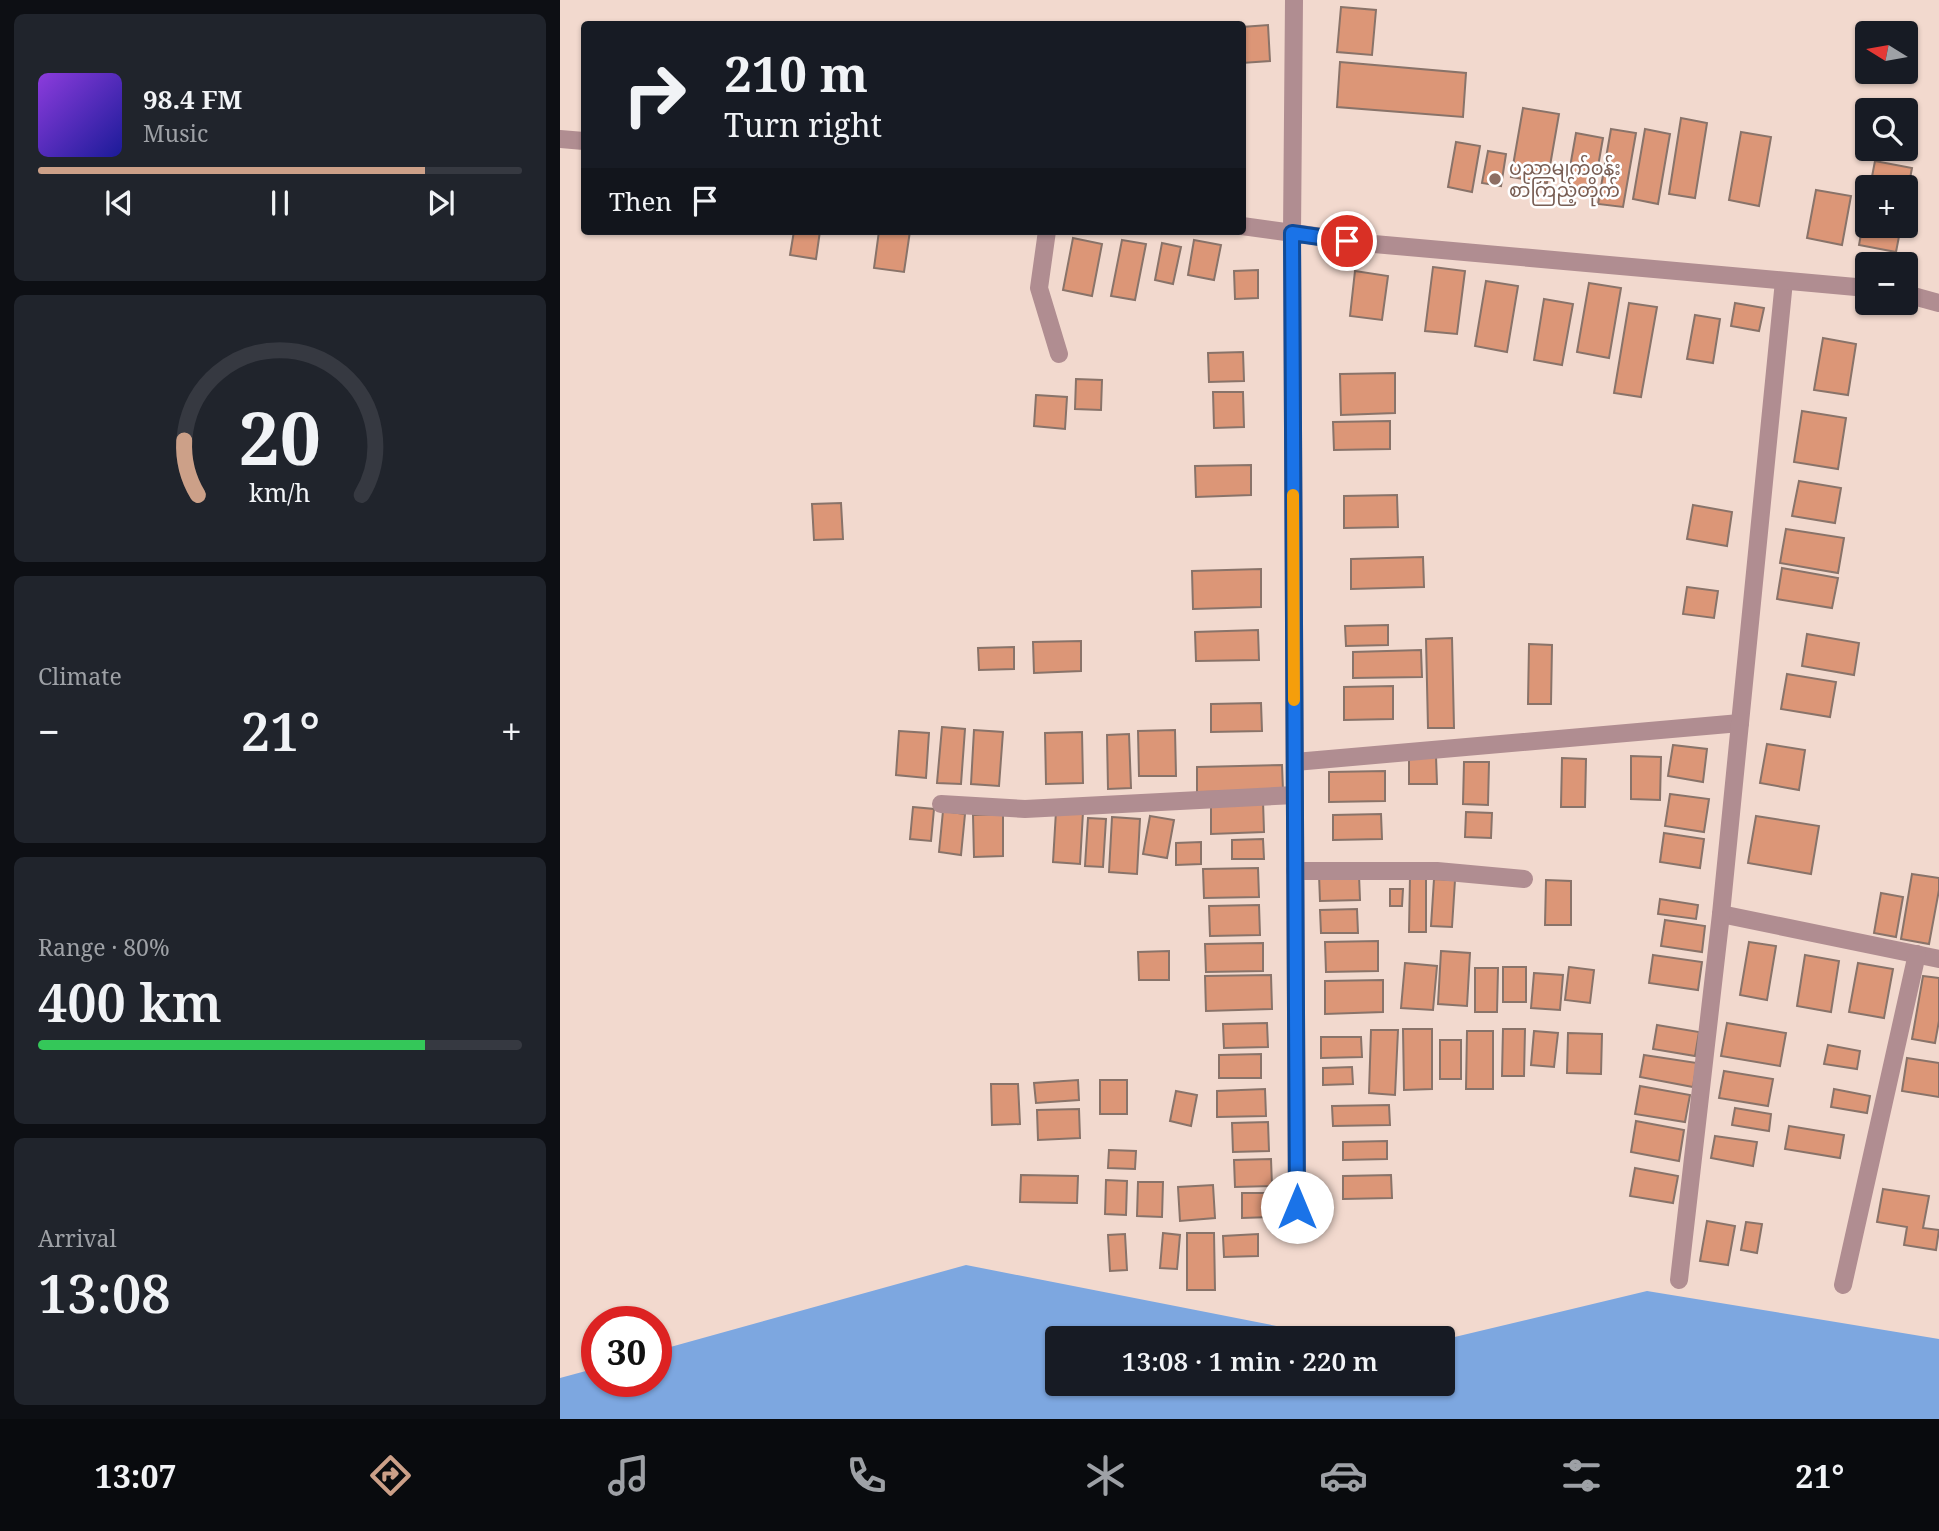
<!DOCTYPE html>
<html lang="en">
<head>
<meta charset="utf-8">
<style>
  body { margin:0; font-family:"Noto Serif","Noto Sans Myanmar",serif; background:#20242c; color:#f1f3f6; height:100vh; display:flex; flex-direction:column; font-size:26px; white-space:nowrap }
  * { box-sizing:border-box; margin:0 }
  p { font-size:23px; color:#9ea1a6 }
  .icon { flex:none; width:38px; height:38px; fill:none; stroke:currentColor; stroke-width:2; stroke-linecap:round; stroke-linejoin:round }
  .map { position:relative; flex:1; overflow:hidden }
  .sheet { display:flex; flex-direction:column; gap:14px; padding:14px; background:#0d0f14; width:560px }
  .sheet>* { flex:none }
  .hud { position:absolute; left:21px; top:21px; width:665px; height:214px; border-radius:7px; box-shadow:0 2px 5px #0004; background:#171b24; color:#f1f3f6; overflow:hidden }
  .needle { width:46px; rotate:281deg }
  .buttons { position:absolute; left:1295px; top:21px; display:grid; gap:14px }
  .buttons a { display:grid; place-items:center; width:63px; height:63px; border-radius:7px; background:#171b24; box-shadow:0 2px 5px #0004; font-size:35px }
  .speed { position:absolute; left:21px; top:1306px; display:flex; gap:14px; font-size:35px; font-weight:700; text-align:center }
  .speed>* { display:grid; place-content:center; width:91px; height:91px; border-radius:50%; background:#171b24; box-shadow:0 2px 5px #0004; line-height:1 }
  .speed .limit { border:10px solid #d22; background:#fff; color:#111 }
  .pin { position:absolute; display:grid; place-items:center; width:60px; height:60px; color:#fff; margin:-30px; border:4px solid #fff; border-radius:50%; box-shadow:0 2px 7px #0007 }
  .me { position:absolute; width:77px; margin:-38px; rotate:0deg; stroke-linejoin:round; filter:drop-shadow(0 0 5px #0008) }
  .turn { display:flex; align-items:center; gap:24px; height:147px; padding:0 28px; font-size:32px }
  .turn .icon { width:91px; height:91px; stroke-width:2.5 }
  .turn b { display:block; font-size:49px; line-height:60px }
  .then { display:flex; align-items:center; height:66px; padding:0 28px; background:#0003; gap:14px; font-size:26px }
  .big { font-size:52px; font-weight:600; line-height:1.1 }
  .sheet .card { flex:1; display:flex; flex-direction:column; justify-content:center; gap:10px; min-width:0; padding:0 24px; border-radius:10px; background:#20242c }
  .sheet .dial { align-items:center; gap:0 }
  .dial svg { height:182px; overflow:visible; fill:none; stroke:#363941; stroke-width:7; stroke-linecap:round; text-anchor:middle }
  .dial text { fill:#f1f3f6; stroke:none }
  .song { display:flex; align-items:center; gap:21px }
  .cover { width:84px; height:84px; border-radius:10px; background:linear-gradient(135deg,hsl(270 70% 55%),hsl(240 70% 35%)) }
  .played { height:7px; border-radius:4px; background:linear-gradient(90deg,#cca088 80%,#363941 80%) }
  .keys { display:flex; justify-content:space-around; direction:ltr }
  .heat { display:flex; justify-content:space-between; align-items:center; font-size:38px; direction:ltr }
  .charge { height:10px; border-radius:5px; background:linear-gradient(90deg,#34c759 80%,#363941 0) }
  .trip { position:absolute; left:485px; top:1326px; width:410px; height:70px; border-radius:7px; background:#171b24; box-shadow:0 2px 5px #0004; font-weight:600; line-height:70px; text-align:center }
  .menu { display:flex; height:112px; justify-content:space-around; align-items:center; background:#090b0e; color:#9ea1a6 }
  .menu .icon { width:49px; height:49px }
  .menu .active { color:#cca088 }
  .menu b { font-size:32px; color:#f1f3f6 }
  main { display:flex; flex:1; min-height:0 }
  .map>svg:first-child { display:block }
</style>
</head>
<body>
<main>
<section class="sheet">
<div class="card">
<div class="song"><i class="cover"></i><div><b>98.4 FM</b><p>Music</p></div></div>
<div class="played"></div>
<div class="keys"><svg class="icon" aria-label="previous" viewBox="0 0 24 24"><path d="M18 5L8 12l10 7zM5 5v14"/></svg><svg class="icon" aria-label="pause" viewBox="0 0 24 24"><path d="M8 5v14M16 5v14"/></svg><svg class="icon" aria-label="next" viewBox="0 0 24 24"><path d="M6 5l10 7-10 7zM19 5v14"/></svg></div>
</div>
<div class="card dial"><svg viewBox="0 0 100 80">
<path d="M14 69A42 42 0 1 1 86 69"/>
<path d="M14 69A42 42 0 0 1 8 45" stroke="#cca088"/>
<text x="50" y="56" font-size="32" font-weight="700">20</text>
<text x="50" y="72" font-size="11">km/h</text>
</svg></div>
<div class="card"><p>Climate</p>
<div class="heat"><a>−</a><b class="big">21°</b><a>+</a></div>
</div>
<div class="card"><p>Range · 80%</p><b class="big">400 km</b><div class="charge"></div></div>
<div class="card"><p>Arrival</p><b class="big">13:08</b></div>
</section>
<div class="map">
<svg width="1379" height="1419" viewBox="0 0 1379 1419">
  <rect width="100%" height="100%" fill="#f2d9ce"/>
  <!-- water -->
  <polygon fill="#7da7e0" points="406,1265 783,1339 497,1339 497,1384 882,1384 882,1340 1087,1291 1379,1339 1379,1419 0,1419 0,1378 37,1368 37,1381 96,1381 96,1351"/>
  <!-- building -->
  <g fill="#dc9677" stroke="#897369" stroke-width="2">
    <polygon points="781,7 816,10 812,55 777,52"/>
    <polygon points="708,25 710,61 682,63 682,27"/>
    <polygon points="780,62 906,73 903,117 777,107"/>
    <polygon points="963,108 999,114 987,183 951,177"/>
    <polygon points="1121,118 1147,123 1135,198 1109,194"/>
    <polygon points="1051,129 1076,133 1063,207 1038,204"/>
    <polygon points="1085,129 1110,134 1098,204 1073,199"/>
    <polygon points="1181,132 1211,137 1199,206 1169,200"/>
    <polygon points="1016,133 1043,138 1033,195 1006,190"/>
    <polygon points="896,142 920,146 912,192 888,187"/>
    <polygon points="928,151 946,154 941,186 922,183"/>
    <polygon points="1315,161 1352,168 1346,200 1346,187 1310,187"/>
    <polygon points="1256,190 1291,196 1282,245 1247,238"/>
    <polygon points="1307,202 1307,226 1341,226 1336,252 1299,245"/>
    <polygon points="234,231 260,231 256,259 230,255"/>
    <polygon points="319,231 350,231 344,272 314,268"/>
    <polygon points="513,238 542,244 532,296 503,290"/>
    <polygon points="562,240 586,244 575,300 551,296"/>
    <polygon points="634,240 661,245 654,280 628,275"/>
    <polygon points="602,243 621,247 613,284 595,280"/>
    <polygon points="873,267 905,271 897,334 865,331"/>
    <polygon points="698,270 698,298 675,299 674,271"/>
    <polygon points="795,271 828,276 822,320 790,316"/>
    <polygon points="926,281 958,286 947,352 915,346"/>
    <polygon points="1029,283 1061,288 1049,358 1017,352"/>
    <polygon points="984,299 1013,304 1002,365 974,360"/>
    <polygon points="1069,303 1097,307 1081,397 1054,393"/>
    <polygon points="1175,303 1204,308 1199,331 1171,326"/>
    <polygon points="1135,315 1160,319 1153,363 1127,359"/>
    <polygon points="1263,338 1296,344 1288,395 1254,390"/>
    <polygon points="683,352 684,381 649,382 648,353"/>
    <polygon points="835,373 835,413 781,415 780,374"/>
    <polygon points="516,379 542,380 541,410 515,409"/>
    <polygon points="653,392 683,392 684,427 654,428"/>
    <polygon points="476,395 507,397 505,429 474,426"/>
    <polygon points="1242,411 1286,418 1278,469 1234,462"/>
    <polygon points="830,421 830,449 774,450 773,422"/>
    <polygon points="691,465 691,495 636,497 635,466"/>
    <polygon points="1239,481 1281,488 1275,523 1232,516"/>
    <polygon points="837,495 838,527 784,528 784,496"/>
    <polygon points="281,503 283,539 254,540 252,504"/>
    <polygon points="1133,505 1172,512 1167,546 1127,539"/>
    <polygon points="1226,529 1284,538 1278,573 1220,563"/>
    <polygon points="863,557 864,587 791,589 791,559"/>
    <polygon points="1222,568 1278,578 1272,608 1217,599"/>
    <polygon points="701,569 701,607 633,609 632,571"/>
    <polygon points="1127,587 1158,591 1154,618 1123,614"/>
    <polygon points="828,625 828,645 786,646 785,626"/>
    <polygon points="698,630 699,660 636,661 635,632"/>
    <polygon points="1247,634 1299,643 1294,675 1242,666"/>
    <polygon points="892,638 894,728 868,728 866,639"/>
    <polygon points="521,641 521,671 474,673 473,642"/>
    <polygon points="969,644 992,645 991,704 968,704"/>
    <polygon points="454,647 454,669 419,670 418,648"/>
    <polygon points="861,650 862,677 793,678 793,652"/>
    <polygon points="1227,674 1276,682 1270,717 1221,709"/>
    <polygon points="833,686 833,719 784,720 784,687"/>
    <polygon points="701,703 702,731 651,732 651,704"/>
    <polygon points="382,727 405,729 401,784 377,783"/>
    <polygon points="414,730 443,732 439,786 411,784"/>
    <polygon points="615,730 616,776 579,776 578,731"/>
    <polygon points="339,731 369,733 366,778 336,775"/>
    <polygon points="522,732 523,783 486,784 485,733"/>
    <polygon points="569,734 571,788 548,789 547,735"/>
    <polygon points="1207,744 1245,750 1239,790 1200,783"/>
    <polygon points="1113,745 1147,749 1143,782 1108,776"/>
    <polygon points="876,756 877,784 849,784 849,757"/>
    <polygon points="1071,756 1101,757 1100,800 1071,799"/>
    <polygon points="1002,758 1026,759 1025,807 1001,807"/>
    <polygon points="904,762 929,762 928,805 903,804"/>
    <polygon points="722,765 723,791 637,792 637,767"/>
    <polygon points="825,771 825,801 769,802 769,772"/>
    <polygon points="1110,794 1149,799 1144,832 1105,826"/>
    <polygon points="703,801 704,832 651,834 651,803"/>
    <polygon points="353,807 374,809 371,841 350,839"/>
    <polygon points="383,811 405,814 401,855 379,852"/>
    <polygon points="496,811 523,812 520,864 493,862"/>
    <polygon points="906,812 932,813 931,838 905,837"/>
    <polygon points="443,814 443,856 414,857 413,815"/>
    <polygon points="821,814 822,839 773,840 773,815"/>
    <polygon points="590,816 614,820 607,858 583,854"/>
    <polygon points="1196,816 1259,826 1251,874 1188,863"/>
    <polygon points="552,817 580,819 577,874 549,872"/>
    <polygon points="528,818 546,819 543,867 525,866"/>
    <polygon points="1104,833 1144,839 1140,868 1100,862"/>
    <polygon points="703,839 704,859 672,859 672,840"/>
    <polygon points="641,842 641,864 616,865 616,843"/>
    <polygon points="698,868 699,897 644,898 643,869"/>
    <polygon points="1352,874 1379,878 1379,890 1369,944 1341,939"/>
    <polygon points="759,875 799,875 800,900 760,901"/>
    <polygon points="850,876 866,877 866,932 849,932"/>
    <polygon points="874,879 895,880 892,927 871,926"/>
    <polygon points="986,880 1011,881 1011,925 985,925"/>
    <polygon points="830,889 843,889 842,906 830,906"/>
    <polygon points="1321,893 1343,897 1336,937 1314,933"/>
    <polygon points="1100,899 1138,905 1136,919 1098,914"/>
    <polygon points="699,905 700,935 650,936 649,906"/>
    <polygon points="797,909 798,933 761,933 760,910"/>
    <polygon points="1105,920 1145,926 1142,952 1101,946"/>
    <polygon points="818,941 818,971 766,972 765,942"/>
    <polygon points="1189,942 1216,946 1207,1000 1180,995"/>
    <polygon points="703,943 703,971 646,972 645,944"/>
    <polygon points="609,951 609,980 579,980 578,952"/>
    <polygon points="881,951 910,953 907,1006 878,1004"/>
    <polygon points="1093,955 1142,962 1138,990 1089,983"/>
    <polygon points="1245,955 1279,961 1271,1012 1237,1006"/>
    <polygon points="845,963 877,966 873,1010 841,1008"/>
    <polygon points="1298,963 1333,969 1324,1018 1289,1012"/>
    <rect x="943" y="967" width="23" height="35"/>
    <polygon points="1009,967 1034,970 1030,1003 1005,1000"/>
    <polygon points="915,968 938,968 937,1012 915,1012"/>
    <polygon points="974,973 1003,975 1000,1010 971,1008"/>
    <polygon points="711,975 712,1009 646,1011 645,976"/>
    <polygon points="1363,976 1379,978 1379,1021 1375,1043 1352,1039"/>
    <polygon points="823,980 823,1012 765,1014 765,981"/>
    <polygon points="707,1023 708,1047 664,1048 663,1024"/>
    <polygon points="1167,1023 1226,1033 1220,1066 1161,1056"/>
    <polygon points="1097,1025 1139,1032 1135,1056 1093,1049"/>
    <polygon points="843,1029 872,1029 872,1089 844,1090"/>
    <polygon points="943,1029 965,1029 964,1076 942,1076"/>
    <polygon points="811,1030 838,1030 835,1095 809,1093"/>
    <polygon points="907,1031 933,1031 933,1089 906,1089"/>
    <polygon points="974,1031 998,1033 994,1067 971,1065"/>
    <polygon points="1008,1033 1042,1034 1041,1074 1007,1073"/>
    <polygon points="761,1037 801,1037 802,1057 761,1058"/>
    <rect x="880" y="1040" width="21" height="39"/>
    <polygon points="1268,1045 1300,1051 1297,1069 1264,1064"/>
    <polygon points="701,1054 701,1078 659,1078 659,1055"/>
    <polygon points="1084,1055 1137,1063 1133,1087 1080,1077"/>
    <polygon points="1347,1058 1379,1063 1379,1097 1342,1091"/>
    <polygon points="792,1067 793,1084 763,1085 763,1068"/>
    <polygon points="1164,1071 1213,1079 1208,1106 1159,1098"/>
    <polygon points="518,1080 519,1100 476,1103 474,1083"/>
    <rect x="540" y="1080" width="27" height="34"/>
    <polygon points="431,1084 458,1084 460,1124 432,1125"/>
    <polygon points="1080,1086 1130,1095 1125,1122 1075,1114"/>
    <polygon points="705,1089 706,1116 657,1117 657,1091"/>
    <polygon points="1274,1089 1310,1096 1307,1113 1271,1107"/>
    <polygon points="616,1091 637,1095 631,1126 610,1121"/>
    <polygon points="829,1105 830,1125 773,1126 772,1106"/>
    <polygon points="1175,1108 1211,1114 1209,1131 1172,1125"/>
    <polygon points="519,1109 520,1138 478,1140 477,1110"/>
    <polygon points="1076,1121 1124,1130 1119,1161 1071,1152"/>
    <polygon points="708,1122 709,1151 673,1152 672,1123"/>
    <polygon points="1229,1126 1284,1135 1280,1158 1225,1149"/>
    <polygon points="1155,1136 1197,1142 1193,1166 1151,1158"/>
    <polygon points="827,1141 827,1159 783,1160 783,1142"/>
    <polygon points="549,1150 576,1151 575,1169 548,1168"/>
    <polygon points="711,1159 712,1186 675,1187 674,1160"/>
    <polygon points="1075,1168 1118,1176 1113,1203 1070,1196"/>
    <polygon points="461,1175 518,1176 517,1203 460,1202"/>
    <polygon points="831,1175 832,1198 783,1199 783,1176"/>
    <polygon points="546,1180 567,1181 566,1215 545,1214"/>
    <polygon points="578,1182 603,1182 602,1217 577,1216"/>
    <polygon points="653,1185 655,1218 620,1221 618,1187"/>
    <polygon points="1323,1189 1369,1196 1363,1228 1379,1230 1376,1250 1344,1245 1347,1227 1317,1222"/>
    <polygon points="682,1193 713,1193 714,1217 682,1218"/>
    <polygon points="1147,1221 1175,1226 1168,1265 1140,1261"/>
    <polygon points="1186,1222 1202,1224 1197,1253 1181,1250"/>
    <polygon points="603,1233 620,1235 617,1269 600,1268"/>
    <polygon points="627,1233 654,1233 655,1290 627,1290"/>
    <polygon points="565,1234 567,1270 550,1271 548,1235"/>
    <polygon points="698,1234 698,1256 664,1257 663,1236"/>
  </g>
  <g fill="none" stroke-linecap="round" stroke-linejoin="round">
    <!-- service -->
    <g stroke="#b08d91" stroke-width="18">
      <polyline points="487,231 479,288 499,354"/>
      <polyline points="381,804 465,809 735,795"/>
    </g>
    <!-- minor -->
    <g stroke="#b08d91" stroke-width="18">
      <polyline points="734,0 732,233 737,1207"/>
      <polyline points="735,762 1180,723"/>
      <polyline points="735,871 877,871 964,879"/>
      <polyline points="1161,914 1379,959"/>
      <polyline points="1119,1280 1161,914 1224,281"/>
      <polyline points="1283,1285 1357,954"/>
    </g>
    <!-- tertiary -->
    <g stroke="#b08d91" stroke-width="18">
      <polyline points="0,139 24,141"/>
      <polyline points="682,226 814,244 1307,288"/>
      <polyline points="1346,294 1379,303"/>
    </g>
  </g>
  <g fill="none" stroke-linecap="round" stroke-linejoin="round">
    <!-- route casing -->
    <g stroke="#114b97" stroke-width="18">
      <polyline id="route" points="737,1207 732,233 787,241"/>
    </g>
    <!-- route -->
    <use href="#route" stroke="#1a73e8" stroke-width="12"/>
    <!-- slow -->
    <polyline stroke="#f59e0b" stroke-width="12" points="733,495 734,700"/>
  </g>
  <!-- markers -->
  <circle fill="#8d6e63" stroke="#fff" stroke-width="2.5" cx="935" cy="179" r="7"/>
  <g text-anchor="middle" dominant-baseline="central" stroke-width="5" stroke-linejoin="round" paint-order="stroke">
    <!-- education labels -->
    <g font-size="19" fill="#785e54" stroke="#fff" text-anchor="start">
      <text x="949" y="168">ပညာမျက်ဝန်း<tspan x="949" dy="22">စာကြည့်တိုက်</tspan></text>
    </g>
  </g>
</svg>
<div class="buttons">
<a><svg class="needle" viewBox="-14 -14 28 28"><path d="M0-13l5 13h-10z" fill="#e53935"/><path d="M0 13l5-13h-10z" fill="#9ea1a6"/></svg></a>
<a><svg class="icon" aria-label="search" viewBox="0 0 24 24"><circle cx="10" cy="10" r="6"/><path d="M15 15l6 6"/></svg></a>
<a>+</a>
<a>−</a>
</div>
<div class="speed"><div class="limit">30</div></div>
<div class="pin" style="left:787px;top:241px;background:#d93025"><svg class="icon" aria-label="arrive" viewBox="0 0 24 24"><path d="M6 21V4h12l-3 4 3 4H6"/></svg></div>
<svg class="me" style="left:737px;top:1207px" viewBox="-20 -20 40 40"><circle r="19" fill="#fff"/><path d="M0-13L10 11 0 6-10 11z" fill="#1a73e8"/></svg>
<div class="trip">13:08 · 1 min · 220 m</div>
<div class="hud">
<div class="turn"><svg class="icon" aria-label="right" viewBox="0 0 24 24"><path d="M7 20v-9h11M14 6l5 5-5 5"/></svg><div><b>210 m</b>Turn right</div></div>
<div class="then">Then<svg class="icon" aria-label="arrive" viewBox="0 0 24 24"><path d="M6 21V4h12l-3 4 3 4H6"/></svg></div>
</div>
</div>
</main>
<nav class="menu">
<b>13:07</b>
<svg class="icon active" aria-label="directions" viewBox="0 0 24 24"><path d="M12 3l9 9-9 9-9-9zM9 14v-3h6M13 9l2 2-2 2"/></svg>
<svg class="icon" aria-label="music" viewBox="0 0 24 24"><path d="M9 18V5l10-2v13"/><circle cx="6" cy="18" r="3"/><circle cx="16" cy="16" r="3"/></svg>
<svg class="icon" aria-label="phone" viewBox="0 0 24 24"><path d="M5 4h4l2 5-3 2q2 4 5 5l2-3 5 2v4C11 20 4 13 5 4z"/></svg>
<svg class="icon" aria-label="climate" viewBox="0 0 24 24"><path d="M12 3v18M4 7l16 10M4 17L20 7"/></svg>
<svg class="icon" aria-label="car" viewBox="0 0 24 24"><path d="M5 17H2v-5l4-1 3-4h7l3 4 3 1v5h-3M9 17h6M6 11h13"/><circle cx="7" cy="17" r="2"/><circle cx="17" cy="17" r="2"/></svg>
<svg class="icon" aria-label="filters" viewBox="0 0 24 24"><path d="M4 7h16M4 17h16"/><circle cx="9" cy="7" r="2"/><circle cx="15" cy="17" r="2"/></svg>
<b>21°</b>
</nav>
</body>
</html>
